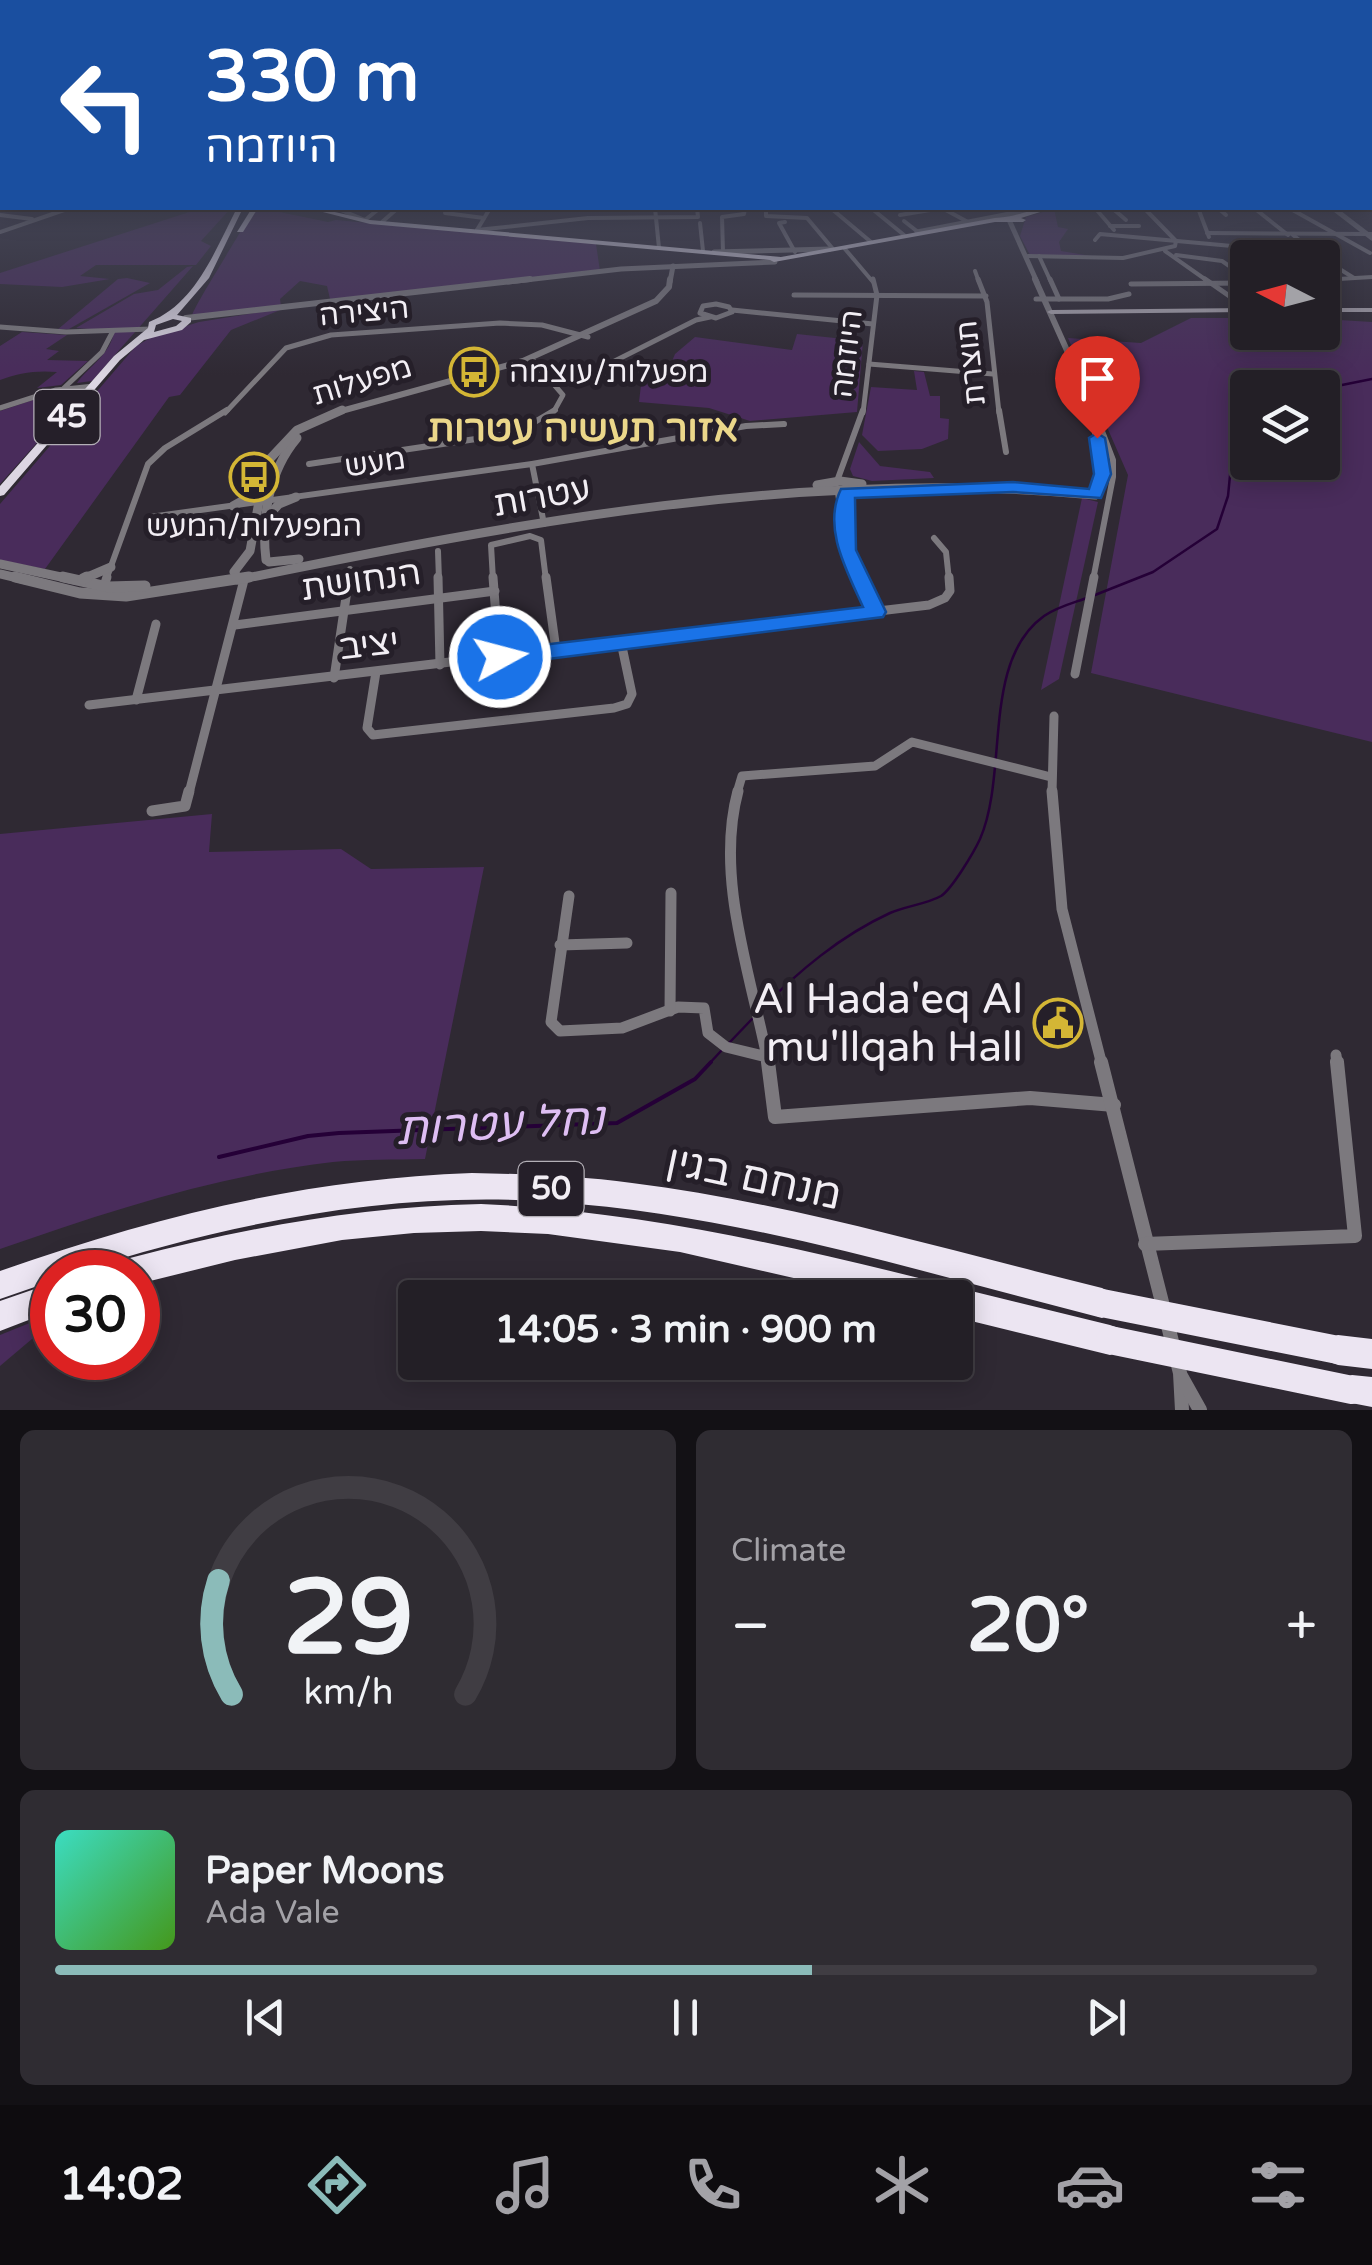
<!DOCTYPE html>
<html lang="en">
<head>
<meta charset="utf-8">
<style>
  body { margin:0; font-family:"Varela Round",Heebo,sans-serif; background:#2f2c32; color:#f1f3f6; height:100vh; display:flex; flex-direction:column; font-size:38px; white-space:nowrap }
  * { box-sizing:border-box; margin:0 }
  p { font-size:32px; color:#a3a2a7 }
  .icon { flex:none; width:55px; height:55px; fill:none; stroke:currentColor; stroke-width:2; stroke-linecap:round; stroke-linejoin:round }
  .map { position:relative; height:1410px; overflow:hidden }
  .panel { display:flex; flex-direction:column; gap:20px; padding:20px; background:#131115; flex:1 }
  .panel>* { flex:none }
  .banner { position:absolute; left:0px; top:0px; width:1372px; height:210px; box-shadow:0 5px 25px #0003,0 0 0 2px #403d43; background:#1a4fa0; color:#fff; overflow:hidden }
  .needle { width:65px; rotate:276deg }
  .fabs { position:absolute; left:1230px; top:240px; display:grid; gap:20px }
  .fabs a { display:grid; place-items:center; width:110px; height:110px; border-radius:10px; background:#231f26; box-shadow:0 5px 25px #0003,0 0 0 2px #403d43; font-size:50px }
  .speed { position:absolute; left:30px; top:1250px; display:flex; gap:20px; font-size:50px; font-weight:700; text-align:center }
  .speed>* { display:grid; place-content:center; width:130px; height:130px; border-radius:50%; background:#231f26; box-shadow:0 5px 25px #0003,0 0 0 2px #403d43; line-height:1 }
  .speed .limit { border:15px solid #d22; background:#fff; color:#111 }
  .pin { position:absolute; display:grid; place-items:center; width:85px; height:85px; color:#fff; margin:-102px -42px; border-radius:50% 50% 50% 0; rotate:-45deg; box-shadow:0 0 10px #0007 }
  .pin .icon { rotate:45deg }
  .me { position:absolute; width:110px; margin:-55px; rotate:83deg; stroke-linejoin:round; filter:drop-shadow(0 0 8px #0008) }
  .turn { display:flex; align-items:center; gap:35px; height:210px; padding:0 40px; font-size:45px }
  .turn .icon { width:130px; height:130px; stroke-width:2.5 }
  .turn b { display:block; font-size:70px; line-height:85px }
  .big { font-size:75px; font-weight:700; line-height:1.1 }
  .panel .tile { flex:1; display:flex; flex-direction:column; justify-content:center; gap:15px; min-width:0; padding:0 35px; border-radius:15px; background:#2f2c32 }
  .panel .dial { align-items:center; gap:0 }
  .dial svg { height:260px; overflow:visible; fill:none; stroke:#403d43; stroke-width:7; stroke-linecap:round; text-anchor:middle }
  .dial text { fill:#f1f3f6; stroke:none }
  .song { display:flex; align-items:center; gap:30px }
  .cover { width:120px; height:120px; border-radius:15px; background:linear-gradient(135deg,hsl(170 70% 55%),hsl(100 70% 35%)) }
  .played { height:10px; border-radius:5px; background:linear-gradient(90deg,#8bbbb9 60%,#403d43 60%) }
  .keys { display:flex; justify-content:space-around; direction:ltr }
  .heat { display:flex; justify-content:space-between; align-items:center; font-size:55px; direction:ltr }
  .panel .tiles { flex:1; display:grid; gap:20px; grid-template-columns:1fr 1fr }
  .tile:last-child { grid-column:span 2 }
  .trip { position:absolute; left:398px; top:1280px; width:575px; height:100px; border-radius:10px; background:#231f26; box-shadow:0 5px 25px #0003,0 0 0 2px #403d43; font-weight:700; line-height:100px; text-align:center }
  .menu { display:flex; height:160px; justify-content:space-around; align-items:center; background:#0e0c0f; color:#a3a2a7 }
  .menu .icon { width:70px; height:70px }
  .menu .current { color:#8bbbb9 }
  .menu b { font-size:45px; color:#f1f3f6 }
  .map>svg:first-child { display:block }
</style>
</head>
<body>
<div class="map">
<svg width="1372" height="1410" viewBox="0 0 1372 1410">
  <rect width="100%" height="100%" fill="#2f2933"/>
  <!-- green -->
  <g fill="#492c5b" fill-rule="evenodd">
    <polygon points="202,208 231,208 201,241 211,246 196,265 96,265 80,276 110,279 62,287 0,284 0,273"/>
    <path d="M260,208L328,222L336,220L596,244L600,271L330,299L327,286L300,281L280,299L281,306L192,316C192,309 244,228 253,210Z"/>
    <polygon points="1054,209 1058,227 1068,229 1059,242 1061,251 1091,256 1030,255 1020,236 1026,217"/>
    <path d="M193,266L92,381L77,383C89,366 111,354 114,331L76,328L134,294L158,290L187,267Z"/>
    <polygon points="127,278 150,283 69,329 57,330 118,279"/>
    <polygon points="285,308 231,330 180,395 169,397 45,569 0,560 0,504 136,346 154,336 199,322"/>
    <path d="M1191,318H1247L1248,332H1322L1323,319L1372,322V742L1091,673L1128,475L1068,338L1141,343ZM1248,388H1322V462H1248Z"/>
    <path d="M22,332L67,335L46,349L59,351L47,360L88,361L61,385L37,388L57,372C37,370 17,373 0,380V346Z"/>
    <polygon points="797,334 863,341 857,412 750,421 709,408 639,402 641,385 668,371 675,354 695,337 792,350"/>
    <polygon points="914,371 924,372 930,396 940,396 940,418 949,419 948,439 922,449 878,451 862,435 871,387 917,390"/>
    <polygon points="86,388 0,484 0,411 66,389"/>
    <polygon points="859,442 880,466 930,472 934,478 872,481 853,476 850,469"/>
    <polygon points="1082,498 1098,502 1059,679 1041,690"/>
    <path d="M212,814L209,852L341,849L371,869L484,867L425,1159C395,1160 364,1159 333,1162C219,1175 108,1211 0,1249V834Z"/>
    <polygon points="52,1314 52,1322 0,1366 0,1335"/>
  </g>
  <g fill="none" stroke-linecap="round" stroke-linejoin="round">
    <!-- stream-far1 -->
    <g stroke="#250037" stroke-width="2.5">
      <polyline points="1322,389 1372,379"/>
      <polyline points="1095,595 1153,572 1217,529 1228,496 1232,455 1248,432"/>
      <path d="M761,1009C799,971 840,936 890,913C906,906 927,904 941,896C952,889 974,852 980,839C1009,773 981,661 1044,616C1057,607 1073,603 1087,598"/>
      <polyline points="730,1042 752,1019"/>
      <polyline points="708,1065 721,1051"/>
    </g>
    <!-- stream -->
    <polyline stroke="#250037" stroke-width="4" points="219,1157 308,1136 339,1133 617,1123 695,1079 711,1062"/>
    <!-- minor-far5 -->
    <g stroke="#7c797e" stroke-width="4">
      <polyline points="336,208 365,220 380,208"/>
      <polyline points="475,208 480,208"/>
      <polyline points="655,208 659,248"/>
      <polyline points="745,208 766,210 766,216 807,218 833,249"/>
      <polyline points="871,208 904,235"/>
      <polyline points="942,208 968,222"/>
      <polyline points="1095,208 1114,230"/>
      <polyline points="1112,208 1126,220"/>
      <polyline points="1144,208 1176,241"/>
      <polyline points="1198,208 1209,237"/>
      <polyline points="1218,208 1226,215"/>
      <polyline points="1254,208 1288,235"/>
      <polyline points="1289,208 1370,253"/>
      <polyline points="823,209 833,210 871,242"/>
      <polyline points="445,213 484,218"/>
      <polyline points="0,215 32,219"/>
      <polyline points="900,215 942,208"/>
      <polyline points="904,221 918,232"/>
      <polyline points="382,222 398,208"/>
      <polyline points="785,222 779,223 795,252"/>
      <polyline points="700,223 703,251"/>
      <polyline points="1110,226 1139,226"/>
      <polyline points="477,230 588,218 698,217 697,208"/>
      <polyline points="477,230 489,210 514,208"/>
      <polyline points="0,232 70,208"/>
      <polyline points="1207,233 1372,234"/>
      <polyline points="1293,235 1322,258"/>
      <polyline points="1095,240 1100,234 1232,246 1267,258"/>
      <polyline points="845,249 873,282"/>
      <polyline points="1165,251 1209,282"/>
      <polyline points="723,252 722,217 744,214 745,208"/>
      <polyline points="1176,255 1222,261 1248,279"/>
      <polyline points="1028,256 1123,258 1175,246 1176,241"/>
      <polyline points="1039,256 1051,282"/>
      <polyline points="1322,258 1354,278"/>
      <polyline points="975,271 979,282"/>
      <polyline points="1322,280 1372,277"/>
    </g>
    <!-- minor-far4 -->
    <g stroke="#7c797e" stroke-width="5">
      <polyline points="978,279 987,302 999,413"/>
      <polyline points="1050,279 1059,299"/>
      <polyline points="1205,279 1248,309"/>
      <polyline points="1322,280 1335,279"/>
      <polyline points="1131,284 1248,283"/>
      <polyline points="794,295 986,296"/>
      <polyline points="1036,299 1108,299 1129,294"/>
      <polygon points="716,304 729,307 732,312 716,318 700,313 703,306"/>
      <polyline points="732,310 873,324"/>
      <polyline points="0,327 66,332 151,329"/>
      <polyline points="531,358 563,395 553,413"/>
      <polyline points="869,364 993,374"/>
      <polyline points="558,385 579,379 696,320 710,317"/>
      <polyline points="64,388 102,352 113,331"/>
      <polyline points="0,408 56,390 94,386"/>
      <polyline points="225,413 286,348 331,335 500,323 542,325 588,337"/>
      <polyline points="863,413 877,295 873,279"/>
    </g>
    <!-- minor-far3 -->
    <g stroke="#7c797e" stroke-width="6">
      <polyline points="999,410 1006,452"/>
      <polyline points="309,464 516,433 555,410"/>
      <polyline points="532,464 544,524"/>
      <polyline points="837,481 863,410"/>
      <polyline points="838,493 848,555 860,580"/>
      <polyline points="150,517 532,464 746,426 784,424"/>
      <polyline points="934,538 946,552 949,580"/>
      <polyline points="438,551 439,580"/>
      <polyline points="106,580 148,464 165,448 227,410"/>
      <polyline points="348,580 350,569"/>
      <polyline points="493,580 491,545 530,536 541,540 546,580"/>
      <polyline points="1093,580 1113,477 1113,460 1097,418"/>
    </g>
    <!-- minor-far2 -->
    <g stroke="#7c797e" stroke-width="9">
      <polyline points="438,577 440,665"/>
      <polyline points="493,577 499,657"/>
      <polyline points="546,577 556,650"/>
      <polyline points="859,577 876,612"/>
      <polyline points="103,589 107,577"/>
      <polyline points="235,625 495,591"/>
      <polyline points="376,672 367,728 373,735 614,708 627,704 632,694 621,642"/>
      <polyline points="1075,674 1094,577"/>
      <polyline points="334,678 349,577"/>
      <polyline points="136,700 156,624"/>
      <polyline points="89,705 929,605 945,598 950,591 949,577"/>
      <polyline points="189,793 244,580"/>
      <polyline points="737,793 742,776 875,766 912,742 1051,777"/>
      <polyline points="1052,793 1054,716"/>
    </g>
    <!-- minor-far1 -->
    <g stroke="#7c797e" stroke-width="11">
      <polyline points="1052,791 1062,909 1102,1065"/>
      <polyline points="152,811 185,806 189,791"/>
      <path d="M569,896L551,1022L560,1031L622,1028L678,1007L704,1008L708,1033L726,1047L767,1057C750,973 715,876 738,791"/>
      <polyline points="560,945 627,943"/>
      <polyline points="670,1011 671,893"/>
      <polyline points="1336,1055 1337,1065"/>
      <polyline points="767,1057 768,1065"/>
    </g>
    <!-- minor -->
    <g stroke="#7c797e" stroke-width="14">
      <polyline points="768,1062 775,1117 1030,1098 1114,1105"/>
      <polyline points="1101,1062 1180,1373 1182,1410"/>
      <polyline points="1145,1244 1355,1236 1337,1062"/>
      <polyline points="1181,1376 1200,1410"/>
    </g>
    <!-- tertiary-far3 -->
    <g stroke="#7c797e" stroke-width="5">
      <polyline points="1333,208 1372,238"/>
      <polyline points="1016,213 1037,208"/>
      <polyline points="1010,222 1037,282"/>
      <polyline points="917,232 1015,213"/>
      <polyline points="714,252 830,249"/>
      <polyline points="508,282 621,269 775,262"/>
      <polyline points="670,282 673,266"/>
    </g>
    <!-- tertiary-far2 -->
    <g stroke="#7c797e" stroke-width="6">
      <polyline points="1035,279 1095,413"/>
      <polyline points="186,318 530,279"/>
      <polyline points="516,368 540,370"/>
      <polyline points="334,413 523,361 656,301 669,287 670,279"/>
    </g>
    <!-- tertiary-far1 -->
    <g stroke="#7c797e" stroke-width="9">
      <polyline points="817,485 840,481 862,484"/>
      <polyline points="233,506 260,491"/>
      <polyline points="268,516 279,504 296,497"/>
      <path d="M266,560C261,518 269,471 297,438"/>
      <polyline points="269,562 299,559"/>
      <polyline points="0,564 75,580"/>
      <polyline points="0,574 26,580"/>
      <polyline points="83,579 111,567"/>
      <polyline points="239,579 234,572 250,551 266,463 297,430 342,410"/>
      <path d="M237,580C517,523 808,467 1095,495L1101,472L1094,410"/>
    </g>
    <!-- tertiary -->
    <g stroke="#7c797e" stroke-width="11">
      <polyline points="15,577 80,593 126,596 249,577"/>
      <polyline points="63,577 108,587 145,586"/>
      <polyline points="83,579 87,577"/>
    </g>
    <!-- secondary -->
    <g fill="#a9a4ad" fill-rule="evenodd">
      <rect x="0" y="193" width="2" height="4"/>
      <polygon points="1248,308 1248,312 1051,314 1047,312 1051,310"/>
      <rect x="1322" y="308" width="50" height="4"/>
    </g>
    <!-- trunk -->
    <g fill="#dcd6e2" fill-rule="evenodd">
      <rect x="1370" y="178" width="2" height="4"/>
      <path d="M237,208H243L209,278L177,315L191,318V322L182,330L144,340L120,360L4,495L0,496V486L114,356L148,328L149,322C196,304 215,250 237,208ZM173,319L182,321L176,326L154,332L156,325Z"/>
      <polygon points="252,208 258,208 243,232 237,232"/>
      <path d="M307,208H317L370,220L781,257L995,218C1015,218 1034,207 1053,208L1021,218L1026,220L1023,222H995L774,262L770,260L370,224Z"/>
    </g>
    <!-- motorway -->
    <g fill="#ece5f2" fill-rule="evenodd">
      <path d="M472,1173C526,1174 579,1176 632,1183C791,1203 946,1250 1102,1288L1112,1293L1117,1303L1112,1313L1102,1318C921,1272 741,1215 554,1202C392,1190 230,1223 77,1272H52V1281L0,1299V1271C156,1216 306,1179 472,1173Z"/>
      <path d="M481,1204C638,1211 787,1245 939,1283L950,1290L955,1287L1110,1325L1121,1329L1125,1340L1121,1351L1110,1355L955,1317V1298H881L680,1252L548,1234L481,1231L414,1233L342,1240L235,1260L138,1284V1272H116L120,1262L130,1258C250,1227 357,1207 481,1204Z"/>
      <polygon points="52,1283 52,1311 0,1331 0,1301"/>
      <polygon points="1338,1335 1372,1339 1372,1369 1338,1365 1327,1361 1323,1350 1327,1339"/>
      <polygon points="1352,1375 1372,1377 1372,1407 1341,1401 1337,1390 1341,1379"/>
    </g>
    <!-- motorway-bridge -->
    <g stroke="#ece5f2" stroke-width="28">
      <polyline points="1102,1303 1338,1350"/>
      <polyline points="1110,1340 1352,1390"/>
    </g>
  </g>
  <!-- sky -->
  <linearGradient id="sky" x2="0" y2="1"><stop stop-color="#1a171c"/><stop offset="0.47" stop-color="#47495b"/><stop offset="1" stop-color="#47495b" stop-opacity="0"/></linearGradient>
  <rect width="1372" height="375" fill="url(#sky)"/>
  <!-- route -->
  <path fill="#1a73e8" stroke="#114b97" stroke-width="2.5" d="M1097,433L1105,438L1111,474L1101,498L1013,492L855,498L856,550L886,612L883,617L500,665L489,657L500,650L863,607C847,571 822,528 841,489L1013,482L1089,489L1094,474L1089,438Z"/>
  <!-- icons -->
  <defs>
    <g id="bus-ring" transform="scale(2.5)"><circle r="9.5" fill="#251f29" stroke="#d4b635" stroke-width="1.5"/><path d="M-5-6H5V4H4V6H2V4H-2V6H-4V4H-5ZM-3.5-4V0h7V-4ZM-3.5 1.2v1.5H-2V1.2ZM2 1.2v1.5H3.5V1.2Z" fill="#d4b635"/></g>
    <g id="civic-ring" transform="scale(2.5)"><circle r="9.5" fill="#251f29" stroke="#d4b635" stroke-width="1.5"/><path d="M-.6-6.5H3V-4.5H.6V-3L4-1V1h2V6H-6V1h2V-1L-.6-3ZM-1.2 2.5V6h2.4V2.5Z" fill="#d4b635"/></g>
  </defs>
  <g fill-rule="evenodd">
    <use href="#bus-ring" x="474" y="372"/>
    <use href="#bus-ring" x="254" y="477"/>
    <use href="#civic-ring" x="1058" y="1023"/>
  </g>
  <g text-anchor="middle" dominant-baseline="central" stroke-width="10" stroke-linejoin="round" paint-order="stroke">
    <!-- far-street labels -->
    <g font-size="30" fill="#f2eef4" stroke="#251f29">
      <text transform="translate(364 312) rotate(-5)">היצירה</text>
      <text transform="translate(847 354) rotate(-83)">היוזמה</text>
      <text transform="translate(971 363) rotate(-96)">תוצרת</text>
      <text transform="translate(362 381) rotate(-17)">מפעלות</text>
      <text transform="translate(375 463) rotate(-8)">מעש</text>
    </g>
    <!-- far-poi labels -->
    <g font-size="30" fill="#f2eef4" stroke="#251f29" text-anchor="start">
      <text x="509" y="372">מפעלות/עוצמה</text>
      <text x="254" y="526" text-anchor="middle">המפעלות/המעש</text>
    </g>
    <!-- shield labels -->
    <g fill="#251f29" stroke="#b4b0b7" stroke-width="2.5">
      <rect x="34.5" y="390" width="65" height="54" rx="8"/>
      <rect x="518.5" y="1162" width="65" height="54" rx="8"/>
    </g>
    <g font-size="32" font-weight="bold" fill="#f2eef4">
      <text x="67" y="417">45</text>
      <text x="551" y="1189">50</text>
    </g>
    <!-- street labels -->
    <g font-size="35" fill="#f2eef4" stroke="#251f29">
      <text transform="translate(542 497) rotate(-10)">עטרות</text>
      <text transform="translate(361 581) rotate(-8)">הנחושת</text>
      <text transform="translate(369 645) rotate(-7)">יציב</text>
    </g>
    <!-- far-district labels -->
    <g font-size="38" font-weight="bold" fill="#ebd78a" stroke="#251f29">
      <text x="583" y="429">אזור תעשיה עטרות</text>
    </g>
    <!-- near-poi labels -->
    <g font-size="42" fill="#f2eef4" stroke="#251f29" text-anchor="end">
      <text x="1023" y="999">Al Hada'eq Al<tspan x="1023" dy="48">mu'llqah Hall</tspan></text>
    </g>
    <!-- near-street labels -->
    <g font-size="42" fill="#f2eef4" stroke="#251f29">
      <text transform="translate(754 1178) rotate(12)">מנחם בגין</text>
    </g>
    <!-- near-water labels -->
    <g font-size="45" font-style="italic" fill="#debef3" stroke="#251f29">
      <text transform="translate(500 1125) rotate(-3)">נחל עטרות</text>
    </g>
  </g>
</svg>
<div class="fabs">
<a><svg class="needle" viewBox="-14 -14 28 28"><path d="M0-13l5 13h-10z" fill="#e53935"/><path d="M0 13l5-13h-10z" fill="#a3a2a7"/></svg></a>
<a><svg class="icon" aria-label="layers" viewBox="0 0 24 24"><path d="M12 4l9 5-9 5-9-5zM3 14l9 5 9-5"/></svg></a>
</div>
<div class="speed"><div class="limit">30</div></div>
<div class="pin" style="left:1097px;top:438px;background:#d93025"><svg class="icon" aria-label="arrive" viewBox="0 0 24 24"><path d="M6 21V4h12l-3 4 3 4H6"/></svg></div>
<svg class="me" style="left:500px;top:657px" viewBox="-20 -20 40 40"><circle r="17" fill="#1a73e8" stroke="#fff" stroke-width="3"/><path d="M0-11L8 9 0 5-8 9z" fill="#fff"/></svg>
<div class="trip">14:05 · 3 min · 900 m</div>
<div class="banner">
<div class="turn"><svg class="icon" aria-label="left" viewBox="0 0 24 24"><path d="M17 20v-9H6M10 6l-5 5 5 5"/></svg><div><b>330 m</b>היוזמה</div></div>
</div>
</div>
<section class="panel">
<div class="tiles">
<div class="tile dial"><svg viewBox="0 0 100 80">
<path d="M14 69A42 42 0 1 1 86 69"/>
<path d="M14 69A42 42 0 0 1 10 34" stroke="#8bbbb9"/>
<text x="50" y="56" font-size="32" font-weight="700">29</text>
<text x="50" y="72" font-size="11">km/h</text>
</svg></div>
<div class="tile"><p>Climate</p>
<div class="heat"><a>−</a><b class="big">20°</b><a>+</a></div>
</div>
<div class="tile">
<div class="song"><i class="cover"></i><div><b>Paper Moons</b><p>Ada Vale</p></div></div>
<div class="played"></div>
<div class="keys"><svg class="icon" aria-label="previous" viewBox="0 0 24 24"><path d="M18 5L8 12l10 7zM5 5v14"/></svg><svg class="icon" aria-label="pause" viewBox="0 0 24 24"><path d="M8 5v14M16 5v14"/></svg><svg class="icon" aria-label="next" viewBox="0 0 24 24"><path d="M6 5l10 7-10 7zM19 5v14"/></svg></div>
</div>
</div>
</section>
<nav class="menu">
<b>14:02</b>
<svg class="icon current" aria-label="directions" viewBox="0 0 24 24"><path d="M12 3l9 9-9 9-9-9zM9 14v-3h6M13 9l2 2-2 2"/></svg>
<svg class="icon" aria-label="music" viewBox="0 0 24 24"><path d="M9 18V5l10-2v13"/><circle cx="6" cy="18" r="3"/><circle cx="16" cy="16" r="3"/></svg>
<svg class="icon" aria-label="phone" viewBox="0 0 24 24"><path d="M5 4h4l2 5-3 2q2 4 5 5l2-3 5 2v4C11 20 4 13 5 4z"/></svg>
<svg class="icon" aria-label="climate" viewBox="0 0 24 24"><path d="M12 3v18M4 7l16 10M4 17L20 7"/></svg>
<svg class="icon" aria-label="car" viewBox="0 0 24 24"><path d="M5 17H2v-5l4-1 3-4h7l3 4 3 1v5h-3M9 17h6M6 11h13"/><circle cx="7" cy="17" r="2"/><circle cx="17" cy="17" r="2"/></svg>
<svg class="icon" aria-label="filters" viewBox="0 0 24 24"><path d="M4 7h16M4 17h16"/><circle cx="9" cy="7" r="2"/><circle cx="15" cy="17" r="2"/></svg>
</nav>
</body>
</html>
